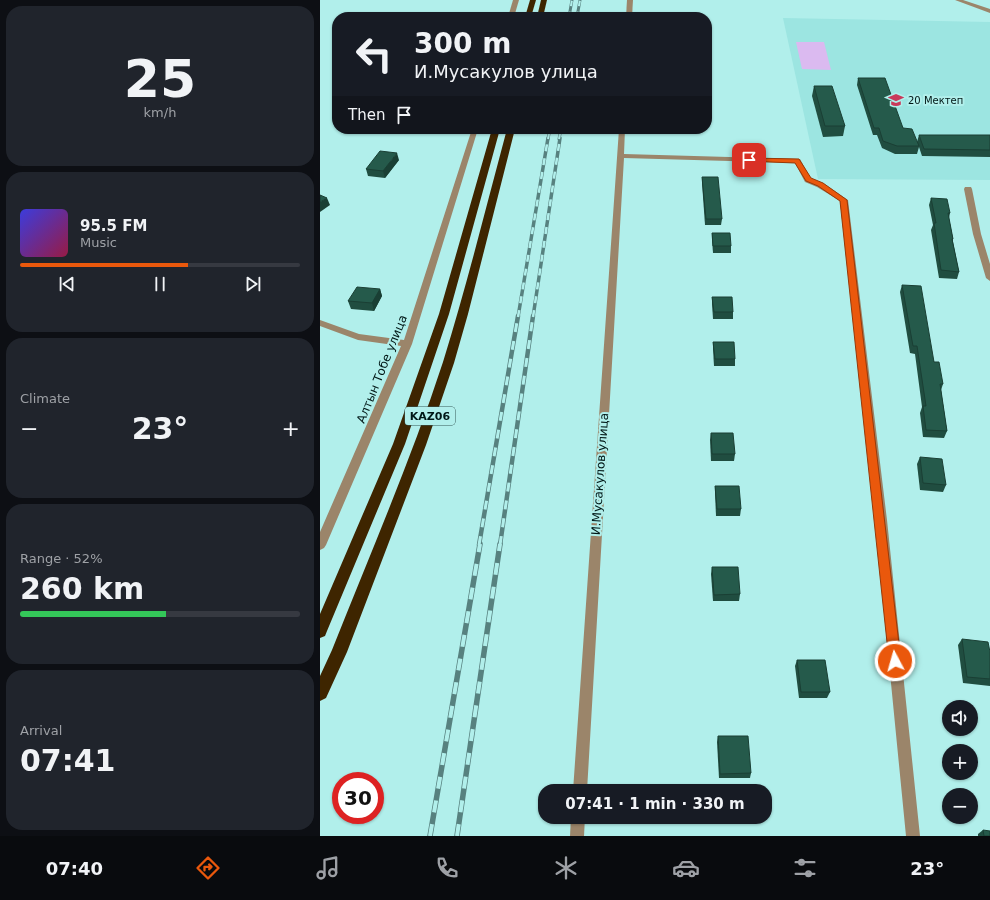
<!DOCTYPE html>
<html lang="en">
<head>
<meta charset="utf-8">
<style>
  body { margin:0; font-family:"DejaVu Sans",sans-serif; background:#20242c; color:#f1f3f6; height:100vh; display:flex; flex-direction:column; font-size:15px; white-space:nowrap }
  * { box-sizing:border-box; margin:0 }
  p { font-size:13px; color:#9ea1a6 }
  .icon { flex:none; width:22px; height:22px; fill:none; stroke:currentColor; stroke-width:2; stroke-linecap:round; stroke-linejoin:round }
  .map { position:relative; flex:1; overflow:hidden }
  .details { display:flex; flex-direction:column; gap:6px; padding:6px; background:#0d0f14; width:320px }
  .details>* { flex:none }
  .top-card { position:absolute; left:12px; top:12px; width:380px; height:122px; border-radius:16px; box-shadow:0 1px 3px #0004; background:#171b24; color:#f1f3f6; overflow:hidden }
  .tools { position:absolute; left:622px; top:700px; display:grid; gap:8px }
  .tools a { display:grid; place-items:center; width:36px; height:36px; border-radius:50%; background:#171b24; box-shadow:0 1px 3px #0004; font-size:20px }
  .speed { position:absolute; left:12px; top:772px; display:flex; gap:8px; font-size:20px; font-weight:700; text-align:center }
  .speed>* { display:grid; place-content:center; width:52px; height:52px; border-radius:50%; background:#171b24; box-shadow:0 1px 3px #0004; line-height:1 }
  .speed .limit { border:6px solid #d22; background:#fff; color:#111 }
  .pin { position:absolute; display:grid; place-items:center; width:34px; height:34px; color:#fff; margin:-17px; border-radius:8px; box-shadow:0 2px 6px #0006 }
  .me { position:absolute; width:44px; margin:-22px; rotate:354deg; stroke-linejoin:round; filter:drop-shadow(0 0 3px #0008) }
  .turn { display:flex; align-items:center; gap:14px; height:84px; padding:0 16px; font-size:18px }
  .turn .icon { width:52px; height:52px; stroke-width:2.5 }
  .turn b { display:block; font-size:28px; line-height:34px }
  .then { display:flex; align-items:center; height:38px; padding:0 16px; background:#0003; gap:8px; font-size:15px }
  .big { font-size:30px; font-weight:700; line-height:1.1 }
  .details .tile { flex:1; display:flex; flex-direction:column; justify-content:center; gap:6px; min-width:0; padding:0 14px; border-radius:16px; background:#20242c }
  .details .dial { align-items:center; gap:0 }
  .dial b { font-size:52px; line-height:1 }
  .song { display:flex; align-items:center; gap:12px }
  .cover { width:48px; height:48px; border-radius:6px; background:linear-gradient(135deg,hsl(240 70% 55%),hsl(340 70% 35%)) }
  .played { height:4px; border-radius:2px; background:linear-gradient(90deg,#ea580c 60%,#363941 60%) }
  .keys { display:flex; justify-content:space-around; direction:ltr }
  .heat { display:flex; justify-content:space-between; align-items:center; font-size:22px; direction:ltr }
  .charge { height:6px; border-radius:3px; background:linear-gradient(90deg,#34c759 52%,#363941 0) }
  .trip { position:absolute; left:218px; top:784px; width:234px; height:40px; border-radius:16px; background:#171b24; box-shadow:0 1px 3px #0004; font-weight:700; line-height:40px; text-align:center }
  .dock { display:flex; height:64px; justify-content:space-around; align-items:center; background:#090b0e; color:#9ea1a6 }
  .dock .icon { width:28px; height:28px }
  .dock .selected { color:#ea580c }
  .dock b { font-size:18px; color:#f1f3f6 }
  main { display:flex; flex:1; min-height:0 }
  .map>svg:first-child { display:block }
</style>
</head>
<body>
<main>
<section class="details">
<div class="tile dial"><b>25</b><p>km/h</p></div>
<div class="tile">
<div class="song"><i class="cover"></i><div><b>95.5 FM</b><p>Music</p></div></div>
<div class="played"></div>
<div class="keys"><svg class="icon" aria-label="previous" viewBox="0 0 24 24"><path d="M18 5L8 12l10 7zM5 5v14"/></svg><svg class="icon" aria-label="pause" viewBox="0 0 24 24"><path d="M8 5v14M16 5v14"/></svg><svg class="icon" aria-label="next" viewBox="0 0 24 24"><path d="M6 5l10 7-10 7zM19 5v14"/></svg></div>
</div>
<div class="tile"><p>Climate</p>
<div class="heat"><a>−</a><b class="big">23°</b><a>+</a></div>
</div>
<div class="tile"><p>Range · 52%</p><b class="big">260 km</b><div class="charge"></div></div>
<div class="tile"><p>Arrival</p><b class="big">07:41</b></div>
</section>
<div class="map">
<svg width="670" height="836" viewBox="0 0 670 836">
  <rect width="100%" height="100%" fill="#b1efeb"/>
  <!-- built -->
  <polygon fill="#9ce5e1" points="463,18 670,22 670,180 498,179"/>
  <!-- green -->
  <polygon fill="#dbbaf0" points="476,42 504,42 511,70 482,69"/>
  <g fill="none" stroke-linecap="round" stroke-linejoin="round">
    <!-- minor -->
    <g fill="#9b856a" fill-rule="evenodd">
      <polygon points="193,0 199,0 194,17 188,17"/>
      <polygon points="307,0 313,0 312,17 306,17"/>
      <polygon points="635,0 643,0 670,9 670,13"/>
      <polygon points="152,129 158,129 92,344 6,545 4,548 0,550 0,532 81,346 38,340 0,326 0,320 39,334 84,340"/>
      <polygon points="299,129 305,129 304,154 480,159 491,179 503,183 528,200 567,520 600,836 586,836 555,520 520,201 497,187 485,182 475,163 304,158 267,791 253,791"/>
      <polygon points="645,187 651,187 652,189 661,234 670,264 670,281 666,278 653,234 644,189"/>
      <polygon points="251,817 265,817 264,836 250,836"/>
    </g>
    <!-- highway -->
    <g fill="#3e2500" fill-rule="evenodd">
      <polygon points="210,0 216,0 211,17 205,17"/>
      <polygon points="221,0 227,0 223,17 217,17"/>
      <polygon points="172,129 180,129 129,314 85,444 7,631 5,636 0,638 0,614 73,444 119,314"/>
      <path d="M187,129H195L148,314L134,363L106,445L27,652L6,698L0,701V676L12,650C50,554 91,460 123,362C147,285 166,207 187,129Z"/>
    </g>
    <!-- rail-far3 casing -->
    <g stroke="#57817f" stroke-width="3">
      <g id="rail-far3">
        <polyline points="249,17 252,0"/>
        <polyline points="257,17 260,0"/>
        <polyline points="228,139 230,129"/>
        <polyline points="239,139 241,129"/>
      </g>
    </g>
    <!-- rail-far2 casing -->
    <g stroke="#57817f" stroke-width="3.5">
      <g id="rail-far2">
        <polyline points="198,317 228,138"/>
        <polyline points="213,317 240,138"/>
      </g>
    </g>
    <!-- rail-far1 casing -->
    <g stroke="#57817f" stroke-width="4.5">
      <g id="rail-far1">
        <polyline points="159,545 198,316"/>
        <polyline points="180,545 213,316"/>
      </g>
    </g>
    <!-- rail casing -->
    <g stroke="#57817f" stroke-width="5.5">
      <g id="rail">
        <polyline points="110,836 160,544"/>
        <polyline points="137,836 180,544"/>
      </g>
    </g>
    <!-- rail-far3 -->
    <use href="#rail-far3" stroke="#b1efeb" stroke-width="2" stroke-dasharray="5.5" stroke-linecap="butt"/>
    <!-- rail-far2 -->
    <use href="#rail-far2" stroke="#b1efeb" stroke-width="2.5" stroke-dasharray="7" stroke-linecap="butt"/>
    <!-- rail-far1 -->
    <use href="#rail-far1" stroke="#b1efeb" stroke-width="3" stroke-dasharray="9" stroke-linecap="butt"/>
    <!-- rail -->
    <use href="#rail" stroke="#b1efeb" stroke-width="4" stroke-dasharray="12" stroke-linecap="butt"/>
  </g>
  <!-- wall -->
  <g fill="#204d40">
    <polygon points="538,78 583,128 597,142 599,135 670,135 670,157 602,156 599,147 597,154 575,154 562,148 557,135 553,135 537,85"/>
    <polygon points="494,86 525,126 523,136 503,137 492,96"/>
    <polygon points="79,160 65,178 48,176 46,169"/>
    <polygon points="382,177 402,219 401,225 385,225 382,183"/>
    <polygon points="611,198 630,213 629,218 633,239 633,242 639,272 637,279 619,278 611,230 613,225 609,205"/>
    <polygon points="392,233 411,246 411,253 393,253 392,240"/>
    <polygon points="582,285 623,384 621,390 627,431 624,438 603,437 600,413 602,407 595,354 590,353 580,292"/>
    <polygon points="60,289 62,296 54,311 31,309 28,301"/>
    <polygon points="392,297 413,312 413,319 393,319 392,304"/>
    <polygon points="393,342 415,359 415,366 394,366 393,349"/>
    <polygon points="391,433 415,454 414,461 391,461 390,440"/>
    <polygon points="600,457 626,485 623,492 600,490 597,464"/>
    <polygon points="395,486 421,509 420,516 396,516 395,493"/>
    <polygon points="392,567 420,594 419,601 393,601 391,574"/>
    <polygon points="642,639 670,652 670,686 643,683 638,645"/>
    <polygon points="477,660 510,692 507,698 479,698 475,666"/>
    <polygon points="398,736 431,773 430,778 399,778 397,742"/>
    <polygon points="663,830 670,836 658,836 658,834"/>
  </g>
  <!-- shaded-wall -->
  <g fill="#1a3f34">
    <polygon points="77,153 79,160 65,178 63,171"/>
    <polygon points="7,198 10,205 0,212 0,202"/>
    <polygon points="60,289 62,296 54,311 52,303"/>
  </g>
  <!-- building -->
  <g fill="#255a4b" stroke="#1a3f34">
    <polygon points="538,78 565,78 583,128 592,129 599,146 577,146 563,141 559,128 554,128"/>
    <polygon points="494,86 512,86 525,126 505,126"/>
    <polygon points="599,135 670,135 670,150 604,149"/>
    <polygon points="60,151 77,153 63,171 46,169"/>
    <polygon points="382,177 398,177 402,219 386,219"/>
    <polygon points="0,195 7,198 0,202"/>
    <polygon points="611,198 627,199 630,213 628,213 633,239 632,239 639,272 621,270 614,223 616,223"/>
    <polygon points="392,233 410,233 411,246 393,246"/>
    <polygon points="582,285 601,286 614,362 619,362 623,384 620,384 627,431 606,430 603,406 606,406 597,346 593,346"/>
    <polygon points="37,287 60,289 52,303 28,301"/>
    <polygon points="392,297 412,297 413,312 394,312"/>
    <polygon points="393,342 414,342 415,359 395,359"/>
    <polygon points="391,433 413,433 415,454 392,454"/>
    <polygon points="600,457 622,459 626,485 603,483"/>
    <polygon points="395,486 419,486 421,509 397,509"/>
    <polygon points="392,567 418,567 420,594 394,595"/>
    <polygon points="642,639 668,642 670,652 670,679 647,677"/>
    <polygon points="477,660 505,660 510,692 481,692"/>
    <polygon points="398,736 428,736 431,773 400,774"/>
    <polygon points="663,830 670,831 670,836 664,836"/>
  </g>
  <!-- route -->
  <polygon fill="#ea580c" stroke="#983908" points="429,158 479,159 491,178 503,183 527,200 581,661 579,665 575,666 571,665 569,661 520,201 498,186 486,181 475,163 426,161 426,158"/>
  <!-- icons -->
  <defs>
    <g id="school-bare" transform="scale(1.2)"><path d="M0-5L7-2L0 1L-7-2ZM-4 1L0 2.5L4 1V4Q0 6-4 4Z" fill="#c9395a" stroke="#b1efeb" stroke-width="2.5" paint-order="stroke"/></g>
  </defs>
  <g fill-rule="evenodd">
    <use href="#school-bare" x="576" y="100"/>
  </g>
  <g text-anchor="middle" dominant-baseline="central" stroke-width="4" stroke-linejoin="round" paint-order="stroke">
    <!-- far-poi labels -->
    <g font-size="10" fill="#001716" stroke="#b1efeb" text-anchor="start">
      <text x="588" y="100">20 Мектеп</text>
    </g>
    <!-- shield labels -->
    <rect fill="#b1efeb" stroke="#355856" stroke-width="1" x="85" y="407" width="50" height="18" rx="3"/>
    <g font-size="11" font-weight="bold" fill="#001716">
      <text x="110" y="416">KАZ06</text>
    </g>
    <!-- street labels -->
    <g font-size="12" fill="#001716" stroke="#b1efeb">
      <text transform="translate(62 369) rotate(-68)">Алтын Тобе улица</text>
      <text transform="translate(280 474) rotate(-86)">И.Мусакулов улица</text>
    </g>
  </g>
</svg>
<div class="tools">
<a><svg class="icon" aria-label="sound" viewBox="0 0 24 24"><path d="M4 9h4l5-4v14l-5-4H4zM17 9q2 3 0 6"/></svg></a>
<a>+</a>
<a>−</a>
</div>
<div class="speed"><div class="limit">30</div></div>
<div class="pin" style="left:429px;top:160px;background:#d93025"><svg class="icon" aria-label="arrive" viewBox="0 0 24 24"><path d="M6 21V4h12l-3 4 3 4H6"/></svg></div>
<svg class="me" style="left:575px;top:661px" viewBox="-20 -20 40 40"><circle r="17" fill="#ea580c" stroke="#fff" stroke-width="3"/><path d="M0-11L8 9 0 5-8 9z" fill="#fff"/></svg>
<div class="trip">07:41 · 1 min · 330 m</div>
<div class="top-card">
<div class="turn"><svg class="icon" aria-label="left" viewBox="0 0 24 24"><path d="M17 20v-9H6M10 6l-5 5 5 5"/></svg><div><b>300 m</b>И.Мусакулов улица</div></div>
<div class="then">Then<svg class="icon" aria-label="arrive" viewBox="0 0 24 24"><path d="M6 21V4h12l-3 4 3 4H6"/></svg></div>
</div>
</div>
</main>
<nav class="dock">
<b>07:40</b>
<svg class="icon selected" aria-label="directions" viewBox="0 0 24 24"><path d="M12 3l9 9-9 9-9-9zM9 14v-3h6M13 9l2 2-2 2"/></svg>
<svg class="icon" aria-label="music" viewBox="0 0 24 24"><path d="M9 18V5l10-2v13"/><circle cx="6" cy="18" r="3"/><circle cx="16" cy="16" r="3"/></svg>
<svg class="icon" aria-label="phone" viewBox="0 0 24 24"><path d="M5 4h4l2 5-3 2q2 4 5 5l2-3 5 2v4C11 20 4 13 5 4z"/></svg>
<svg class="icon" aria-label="climate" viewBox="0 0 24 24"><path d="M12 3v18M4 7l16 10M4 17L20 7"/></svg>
<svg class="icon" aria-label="car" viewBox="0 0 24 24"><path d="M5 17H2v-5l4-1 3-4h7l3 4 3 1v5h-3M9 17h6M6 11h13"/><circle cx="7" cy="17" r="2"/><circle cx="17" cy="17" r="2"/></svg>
<svg class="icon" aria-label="filters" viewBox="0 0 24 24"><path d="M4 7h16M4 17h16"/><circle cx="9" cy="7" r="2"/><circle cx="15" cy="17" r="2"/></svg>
<b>23°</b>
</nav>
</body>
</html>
